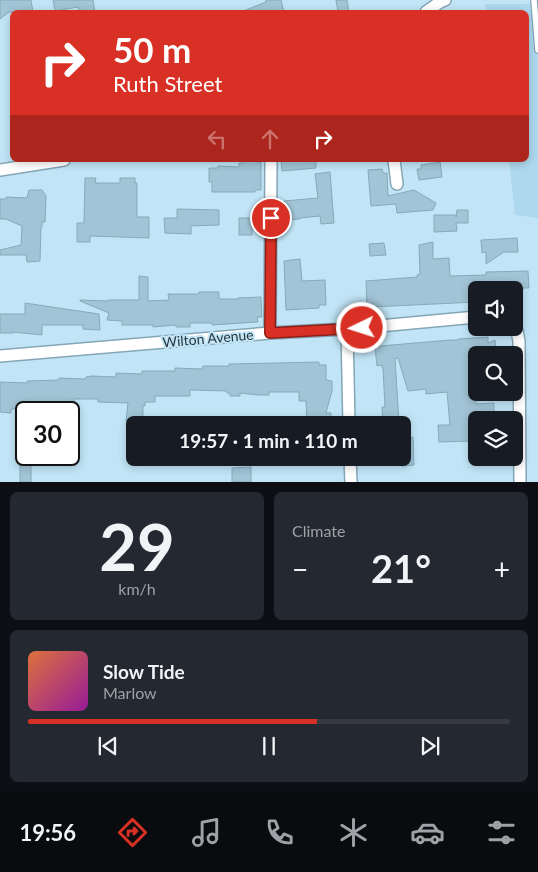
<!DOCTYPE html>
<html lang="en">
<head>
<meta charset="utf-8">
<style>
  body { margin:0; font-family:Lato,sans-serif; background:#242831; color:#f1f3f6; height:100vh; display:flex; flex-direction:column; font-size:19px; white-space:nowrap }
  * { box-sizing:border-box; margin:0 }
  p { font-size:16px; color:#9ea1a6 }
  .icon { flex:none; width:28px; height:28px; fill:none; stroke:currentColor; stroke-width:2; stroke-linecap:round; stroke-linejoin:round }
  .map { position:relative; height:482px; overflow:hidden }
  .details { display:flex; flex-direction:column; gap:10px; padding:10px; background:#0d0f14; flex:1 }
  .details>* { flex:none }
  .top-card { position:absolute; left:10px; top:10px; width:519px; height:152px; border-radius:8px; box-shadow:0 2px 8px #0003; background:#d93025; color:#fff; overflow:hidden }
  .fabs { position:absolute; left:468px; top:281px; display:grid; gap:10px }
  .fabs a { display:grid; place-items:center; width:55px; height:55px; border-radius:8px; background:#171b24; box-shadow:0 2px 8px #0003; font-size:25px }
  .speed { position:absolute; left:15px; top:401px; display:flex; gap:10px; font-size:25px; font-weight:700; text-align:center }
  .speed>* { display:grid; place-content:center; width:65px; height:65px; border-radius:50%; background:#171b24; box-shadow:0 2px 8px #0003; line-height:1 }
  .speed .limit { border:2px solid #111; border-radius:8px; background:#fff; color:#111 }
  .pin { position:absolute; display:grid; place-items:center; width:42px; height:42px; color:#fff; margin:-21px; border:2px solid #fff; border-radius:50%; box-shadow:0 1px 5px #0007 }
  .me { position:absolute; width:55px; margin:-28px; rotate:266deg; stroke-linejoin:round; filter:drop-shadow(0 0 4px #0008) }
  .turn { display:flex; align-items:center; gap:18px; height:105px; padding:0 20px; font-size:22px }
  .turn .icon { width:65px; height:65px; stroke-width:2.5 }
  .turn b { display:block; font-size:35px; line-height:42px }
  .lanes { display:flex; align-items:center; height:48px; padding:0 20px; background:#0003; justify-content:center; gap:25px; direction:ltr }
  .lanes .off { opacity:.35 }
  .big { font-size:38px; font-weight:700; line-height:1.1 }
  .details .card { flex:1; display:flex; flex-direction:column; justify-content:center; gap:8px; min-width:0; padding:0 18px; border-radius:8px; background:#242831 }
  .details .dial { align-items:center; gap:0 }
  .dial b { font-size:65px; line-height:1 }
  .song { display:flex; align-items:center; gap:15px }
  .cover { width:60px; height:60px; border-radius:8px; background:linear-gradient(135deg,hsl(20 70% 55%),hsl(300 70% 35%)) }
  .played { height:5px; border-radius:2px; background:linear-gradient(90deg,#d93025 60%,#363941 60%) }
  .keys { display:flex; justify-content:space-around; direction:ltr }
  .heat { display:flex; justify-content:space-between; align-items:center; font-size:28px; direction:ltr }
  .details .tiles { flex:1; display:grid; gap:10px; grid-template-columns:1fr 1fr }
  .card:last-child { grid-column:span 2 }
  .trip { position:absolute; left:126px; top:416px; width:285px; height:50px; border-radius:8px; background:#171b24; box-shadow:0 2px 8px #0003; font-weight:700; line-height:50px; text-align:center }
  .tab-bar { display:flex; height:80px; justify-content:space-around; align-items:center; background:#090b0e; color:#9ea1a6 }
  .tab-bar .icon { width:35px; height:35px }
  .tab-bar .selected { color:#d93025 }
  .tab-bar b { font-size:22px; color:#f1f3f6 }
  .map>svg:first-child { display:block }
</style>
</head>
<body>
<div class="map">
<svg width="538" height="482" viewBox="0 0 538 482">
  <rect width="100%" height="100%" fill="#c1e5f7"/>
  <!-- built -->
  <polygon fill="#add8ee" points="485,4 538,4 538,218 515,215 509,160 526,160 526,12 486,12"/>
  <!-- building -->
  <g fill="#a1c4d6" stroke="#87a9ba">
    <polygon points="0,0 31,0 33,12 9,12 0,19"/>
    <polygon points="53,0 93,0 95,12 79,12 78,7 55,11"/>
    <polygon points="266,0 281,0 284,12 241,12 266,2"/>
    <polygon points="336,0 347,0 349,12 338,12"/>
    <polygon points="242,160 257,160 257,162 261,162 261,190 255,190 255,192 212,192 212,182 209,182 209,168 218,168 218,166 239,167 239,163 242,163"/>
    <polygon points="281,160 316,160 316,168 282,171"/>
    <polygon points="440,162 442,177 419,180 417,169 421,169 421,165"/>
    <polygon points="382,169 383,173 387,173 388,196 414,190 436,203 433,210 397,213 396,204 371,206 368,170"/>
    <polygon points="330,172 334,223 321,224 320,216 300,218 300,219 285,220 284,201 318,198 315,174"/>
    <polygon points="85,178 96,178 95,183 120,183 120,178 135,178 135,183 137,183 137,217 149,217 149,238 90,236 90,242 77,242 77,223 84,223"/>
    <polygon points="29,190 42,190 46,196 45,222 42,222 42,227 41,227 40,261 27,262 26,255 0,255 0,250 21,245 22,226 6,219 0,219 0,199 6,199 6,197 27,198"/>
    <polygon points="177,209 219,210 219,225 191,226 191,234 165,233 164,218 177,218"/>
    <polygon points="457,210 468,210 468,223 456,223 457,231 434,232 434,215 456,215 456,217"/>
    <rect x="239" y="218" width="13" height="17"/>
    <polygon points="517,238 518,252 504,252 486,264 486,252 482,253 481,240"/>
    <polygon points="433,242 433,259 449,258 450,276 486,275 486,272 528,271 529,288 523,288 523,290 476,290 476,302 372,307 372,304 367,304 366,281 417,277 417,275 420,274 419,245"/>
    <polygon points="384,243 386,255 370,256 369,244"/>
    <polygon points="300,259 302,281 325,280 326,305 319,305 319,308 286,310 284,261"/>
    <polygon points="139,276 148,277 148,301 169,300 168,294 199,294 199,292 219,292 219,299 238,299 238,298 261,297 262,317 257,317 258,322 212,325 212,323 190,323 190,327 176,327 176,325 153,327 153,325 122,325 122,321 107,320 109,313 80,301 80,300 108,301 108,300 139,300"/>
    <polygon points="25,303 99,314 100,330 83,329 83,325 42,325 42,335 13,332 13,333 0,333 0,314 25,314"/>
    <polygon points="488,337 488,343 495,340 496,352 476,354 476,404 494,403 494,420 476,420 476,439 472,439 472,441 439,442 438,425 450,425 447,392 426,394 426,389 408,391 398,358 395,359 399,423 383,424 382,407 385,407 383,368 382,368 382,365 377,366 375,347 380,347 380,346 450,340 458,340 458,339"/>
    <polygon points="319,362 319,365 326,365 326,380 332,381 332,391 326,413 331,413 331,422 327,423 328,425 307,425 306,401 299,401 299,392 269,392 269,395 258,395 240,393 240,396 230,396 230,393 227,393 227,391 190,390 190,396 155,396 155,402 145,402 145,406 143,405 143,422 126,421 128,403 98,402 98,399 74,399 74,413 57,412 57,411 31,412 31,408 11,409 11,413 0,412 0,382 27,383 27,381 59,380 59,378 85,379 86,377 92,376 116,377 116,373 142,374 142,371 175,371 175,368 202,369 203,366 229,366 229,364"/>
    <polygon points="413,437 414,465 402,466 402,438"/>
    <rect x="20" y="455" width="11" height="27"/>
    <polygon points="251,467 251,482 232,482 232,468"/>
  </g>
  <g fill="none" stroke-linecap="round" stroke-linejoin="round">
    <!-- lane casing -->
    <g stroke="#84a6b7" stroke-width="8">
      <polyline id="lane" points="534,0 538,50"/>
    </g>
    <!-- street casing -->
    <g stroke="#84a6b7" stroke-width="14">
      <g id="street">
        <polyline points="426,12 440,2 445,0"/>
        <polyline points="394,160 397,184"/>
        <polyline points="0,170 64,160"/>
        <polyline points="514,325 517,331 519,341 520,482"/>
        <polyline points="347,329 349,425"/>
        <polyline points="270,333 271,160"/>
        <polyline points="0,356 270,333 347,329 476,317"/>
        <polyline points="350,458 351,482"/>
      </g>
    </g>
    <!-- lane -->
    <use href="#lane" stroke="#fff" stroke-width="5.5"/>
    <!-- street -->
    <use href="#street" stroke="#fff" stroke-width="11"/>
  </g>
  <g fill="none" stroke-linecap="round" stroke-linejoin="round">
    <!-- route casing -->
    <g stroke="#8d1f18" stroke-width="12">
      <polyline id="route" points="271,218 270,333 362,328"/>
    </g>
    <!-- route -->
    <use href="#route" stroke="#d93025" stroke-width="9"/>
  </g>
  <g text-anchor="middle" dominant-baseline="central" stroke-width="4" stroke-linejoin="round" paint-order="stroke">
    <!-- street labels -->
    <g font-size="14" fill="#28363d" stroke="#c1e5f7">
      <text transform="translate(208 338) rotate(-5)">Wilton Avenue</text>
    </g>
  </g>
</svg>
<div class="fabs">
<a><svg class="icon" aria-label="sound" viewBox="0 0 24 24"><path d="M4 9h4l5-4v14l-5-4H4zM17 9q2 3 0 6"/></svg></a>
<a><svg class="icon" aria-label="search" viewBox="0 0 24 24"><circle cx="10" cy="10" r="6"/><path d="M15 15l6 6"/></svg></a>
<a><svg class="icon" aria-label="layers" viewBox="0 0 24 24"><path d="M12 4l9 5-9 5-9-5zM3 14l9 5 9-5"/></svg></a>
</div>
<div class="speed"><div class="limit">30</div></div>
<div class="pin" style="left:271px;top:218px;background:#d93025"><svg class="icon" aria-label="arrive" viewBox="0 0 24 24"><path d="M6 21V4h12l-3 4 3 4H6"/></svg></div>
<svg class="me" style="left:362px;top:328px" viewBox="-20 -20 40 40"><circle r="17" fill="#d93025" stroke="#fff" stroke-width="3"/><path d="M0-11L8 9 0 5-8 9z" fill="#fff"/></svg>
<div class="trip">19:57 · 1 min · 110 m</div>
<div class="top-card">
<div class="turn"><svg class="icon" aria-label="right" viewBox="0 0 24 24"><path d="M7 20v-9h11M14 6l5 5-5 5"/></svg><div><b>50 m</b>Ruth Street</div></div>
<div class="lanes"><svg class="icon off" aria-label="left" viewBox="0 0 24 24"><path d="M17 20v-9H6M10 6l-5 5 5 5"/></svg><svg class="icon off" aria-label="ahead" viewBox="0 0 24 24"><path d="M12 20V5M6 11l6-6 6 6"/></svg><svg class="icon" aria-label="right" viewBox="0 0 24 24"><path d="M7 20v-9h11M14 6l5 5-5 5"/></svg></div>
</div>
</div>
<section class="details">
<div class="tiles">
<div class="card dial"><b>29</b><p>km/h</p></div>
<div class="card"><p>Climate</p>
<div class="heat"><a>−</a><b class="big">21°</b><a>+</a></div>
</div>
<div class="card">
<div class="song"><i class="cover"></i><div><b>Slow Tide</b><p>Marlow</p></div></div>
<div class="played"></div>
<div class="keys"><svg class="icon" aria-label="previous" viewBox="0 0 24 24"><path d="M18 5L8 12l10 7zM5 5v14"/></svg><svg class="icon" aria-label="pause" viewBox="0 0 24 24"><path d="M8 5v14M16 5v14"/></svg><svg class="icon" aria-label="next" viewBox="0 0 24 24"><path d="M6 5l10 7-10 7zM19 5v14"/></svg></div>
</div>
</div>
</section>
<nav class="tab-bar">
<b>19:56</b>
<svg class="icon selected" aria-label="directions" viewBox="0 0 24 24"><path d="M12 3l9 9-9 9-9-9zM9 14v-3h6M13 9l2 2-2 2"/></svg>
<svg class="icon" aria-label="music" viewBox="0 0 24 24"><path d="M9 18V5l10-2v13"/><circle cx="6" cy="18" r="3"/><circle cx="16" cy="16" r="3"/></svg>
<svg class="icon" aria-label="phone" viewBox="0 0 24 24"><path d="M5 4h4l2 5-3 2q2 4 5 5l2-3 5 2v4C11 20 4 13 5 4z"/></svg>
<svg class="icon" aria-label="climate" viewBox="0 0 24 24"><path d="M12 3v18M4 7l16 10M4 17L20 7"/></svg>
<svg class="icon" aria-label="car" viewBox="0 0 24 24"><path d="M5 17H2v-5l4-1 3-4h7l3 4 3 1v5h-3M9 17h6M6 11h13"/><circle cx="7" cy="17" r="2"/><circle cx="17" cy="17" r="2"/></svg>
<svg class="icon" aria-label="filters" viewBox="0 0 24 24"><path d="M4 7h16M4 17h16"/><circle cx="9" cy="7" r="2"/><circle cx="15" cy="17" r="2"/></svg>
</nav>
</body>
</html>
